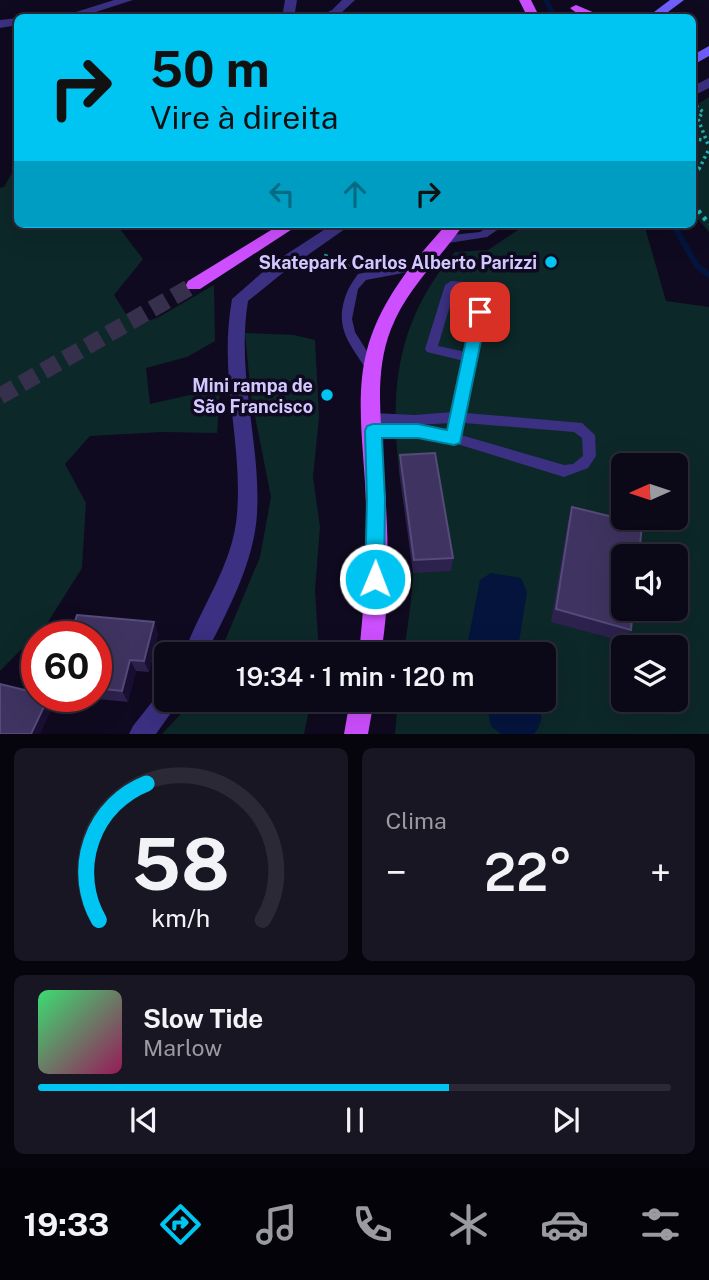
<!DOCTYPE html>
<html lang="pt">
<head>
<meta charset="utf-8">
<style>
  body { margin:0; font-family:"Public Sans",sans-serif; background:#191624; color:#f1f3f6; height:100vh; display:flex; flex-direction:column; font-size:26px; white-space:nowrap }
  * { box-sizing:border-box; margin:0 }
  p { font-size:23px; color:#9a9aa1 }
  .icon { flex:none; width:38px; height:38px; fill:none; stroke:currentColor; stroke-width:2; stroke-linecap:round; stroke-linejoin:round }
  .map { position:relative; height:734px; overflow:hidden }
  .side { display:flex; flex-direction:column; gap:14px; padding:14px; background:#06040d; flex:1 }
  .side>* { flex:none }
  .top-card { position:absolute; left:14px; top:14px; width:682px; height:214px; border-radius:10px; box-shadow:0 7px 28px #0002,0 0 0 2px #2b2936; background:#00c5f3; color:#111; overflow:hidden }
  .needle { width:46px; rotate:267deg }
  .controls { position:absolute; left:611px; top:453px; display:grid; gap:14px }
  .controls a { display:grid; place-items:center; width:77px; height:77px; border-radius:10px; background:#0b0817; box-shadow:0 7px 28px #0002,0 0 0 2px #2b2936; font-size:35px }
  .speed { position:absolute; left:21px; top:621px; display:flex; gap:14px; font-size:35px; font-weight:700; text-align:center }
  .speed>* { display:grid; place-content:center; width:91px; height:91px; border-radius:50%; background:#0b0817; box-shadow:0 7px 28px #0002,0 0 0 2px #2b2936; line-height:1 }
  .speed .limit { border:10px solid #d22; background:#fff; color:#111 }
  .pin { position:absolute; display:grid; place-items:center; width:60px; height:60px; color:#fff; margin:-30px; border-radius:14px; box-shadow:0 4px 10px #0006 }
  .me { position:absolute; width:77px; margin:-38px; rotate:1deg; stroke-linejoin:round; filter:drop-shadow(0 0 5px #0008) }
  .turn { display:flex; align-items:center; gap:24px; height:147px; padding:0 21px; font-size:32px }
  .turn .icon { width:91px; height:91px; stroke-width:2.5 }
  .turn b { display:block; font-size:49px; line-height:60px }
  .lanes { display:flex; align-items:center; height:66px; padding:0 21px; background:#0003; justify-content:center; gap:35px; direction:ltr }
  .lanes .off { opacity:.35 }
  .big { font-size:52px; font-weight:600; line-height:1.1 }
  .side .widget { flex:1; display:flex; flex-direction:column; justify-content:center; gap:10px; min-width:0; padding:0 24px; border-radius:10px; background:#191624 }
  .side .dial { align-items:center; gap:0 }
  .dial svg { height:182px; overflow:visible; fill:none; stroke:#2b2936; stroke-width:7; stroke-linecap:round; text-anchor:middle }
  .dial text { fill:#f1f3f6; stroke:none }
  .song { display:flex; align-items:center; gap:21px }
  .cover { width:84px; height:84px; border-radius:10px; background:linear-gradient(135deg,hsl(140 70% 55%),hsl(330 70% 35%)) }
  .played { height:7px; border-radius:4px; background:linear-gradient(90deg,#00c5f3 65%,#2b2936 65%) }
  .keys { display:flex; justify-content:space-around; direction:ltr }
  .heat { display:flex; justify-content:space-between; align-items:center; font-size:38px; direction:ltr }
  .side .tiles { flex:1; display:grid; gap:14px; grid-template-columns:1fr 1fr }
  .widget:last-child { grid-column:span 2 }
  .trip { position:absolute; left:154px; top:642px; width:402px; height:70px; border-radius:10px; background:#0b0817; box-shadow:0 7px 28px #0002,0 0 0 2px #2b2936; font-weight:600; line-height:70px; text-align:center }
  .dock { display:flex; height:112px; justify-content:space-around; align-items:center; background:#040309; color:#9a9aa1 }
  .dock .icon { width:49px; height:49px }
  .dock .active { color:#00c5f3 }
  .dock b { font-size:32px; color:#f1f3f6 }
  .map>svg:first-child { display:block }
</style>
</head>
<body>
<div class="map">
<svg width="709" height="734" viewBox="0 0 709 734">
  <rect width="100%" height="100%" fill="#0f0a1f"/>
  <!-- green -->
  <g fill="#0d2829" fill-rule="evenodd">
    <polygon points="709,97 709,232 693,213 693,107"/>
    <polygon points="17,164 18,224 116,224 143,259 114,295 133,325 157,318 214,285 215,341 187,357 146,368 150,404 220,388 217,433 162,432 90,436 65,464 86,503 82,568 48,622 0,671 0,188 4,187"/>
    <path d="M527,224H644L666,301L709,307V734H395L398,700H544V654H404C407,628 412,601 413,574C413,548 406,520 402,494C389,401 391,327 455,252L488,250ZM623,466H676V518H623ZM623,556H676V609H623ZM623,648H676V700H623Z"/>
    <polygon points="245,333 294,335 315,340 319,417 313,477 320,527 315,590 319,654 233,654 234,647 224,643 260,557 271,497 251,396"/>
    <polygon points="194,700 311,700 304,734 162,734"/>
  </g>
  <!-- water -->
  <g fill="#04143d">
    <polygon points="491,573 521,578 527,592 517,654 476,654 468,641 480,580"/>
    <path d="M491,700H535C544,713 543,722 534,734H501L491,726L487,707Z"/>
  </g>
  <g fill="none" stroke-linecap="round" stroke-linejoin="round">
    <!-- stream-far1 -->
    <polyline stroke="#04143d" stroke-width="5" points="546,0 555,18"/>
    <!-- stream -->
    <polyline stroke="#04143d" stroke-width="6" points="673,224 697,266 709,275"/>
    <!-- primary-tunnel -->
    <polyline stroke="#36304c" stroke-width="17" stroke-dasharray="17 8" stroke-linecap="butt" points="0,396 194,285"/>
    <!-- path-far1 -->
    <g stroke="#21b5b9" stroke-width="3.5" stroke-dasharray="2.5 3.5" stroke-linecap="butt">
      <polyline points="696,106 703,112 698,119 709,147"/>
      <polyline points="693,139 704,140"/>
      <polyline points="693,171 699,169 709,149"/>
    </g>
    <!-- path -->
    <g stroke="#21b5b9" stroke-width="4.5" stroke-dasharray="3.5 5" stroke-linecap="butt">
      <polyline points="693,204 709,224"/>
      <polyline points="324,256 339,260 350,268"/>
    </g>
    <!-- service -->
    <g fill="#3b3082" fill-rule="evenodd">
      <polygon points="493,224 506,224 487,237 442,244 437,240 442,236 480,232"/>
      <path d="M420,262L426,266L424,269L366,280L358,289L352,319L355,332L378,369L376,372H368C354,349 337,333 343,305C346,292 350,285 358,274Z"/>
      <path d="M451,281L480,283L489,286L491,289L466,413L582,423L595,435L596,456L588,468L564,477L454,443L418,436L368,435L366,431L368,427L373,426H418L449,432L451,423L415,425L373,423L368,422L367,418L368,414L373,413L415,415L453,412L464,361L427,352L425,349L445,285ZM455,289L479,291L466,352L438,346ZM464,423L574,432L582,438L583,456L573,464L564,465L461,435Z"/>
    </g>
    <!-- pedestrian -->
    <polygon fill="#3b3082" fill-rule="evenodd" points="709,78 709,88 693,96 693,86"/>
    <!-- minor -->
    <g fill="#3b3082" fill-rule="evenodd">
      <polygon points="114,0 133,0 77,18 57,18"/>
      <polygon points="285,0 297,0 294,18 282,18"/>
      <polygon points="342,0 355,0 340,14 316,18 332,10"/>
      <polygon points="18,18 18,25 0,28 0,20"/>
      <path d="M333,224H352L285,271L248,301C236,375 261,442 257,514C254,563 227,612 206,654H184C200,607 233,566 237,514C243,440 218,377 232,299L273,263Z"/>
      <polygon points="166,689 166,700 180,700 156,734 129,734 133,726 160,692"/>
    </g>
    <!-- secondary -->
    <g fill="#715fff" fill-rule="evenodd">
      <polygon points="670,0 684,0 660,18 646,18"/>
      <polygon points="709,46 709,56 693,65 693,55"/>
    </g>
    <!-- primary -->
    <g fill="#cd4fff" fill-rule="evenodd">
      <polygon points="519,0 531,0 540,18 528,18"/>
      <path d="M576,5L602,16L603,18C591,18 580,17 570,8Z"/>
      <polygon points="655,13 659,14 660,18 638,18"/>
      <polygon points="281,224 300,224 200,289 188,289 186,285 188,281"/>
      <path d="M447,224H464C439,260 407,288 391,329C373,375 382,425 384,473C388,533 391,595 381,654H359C364,604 368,555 366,505C365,455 354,398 367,350C380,301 414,260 447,224Z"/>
      <polygon points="350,700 374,700 368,734 344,734"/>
    </g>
  </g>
  <!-- wall -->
  <g fill="#2d214e">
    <polygon points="400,455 453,558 451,571 413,573 399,469"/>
    <polygon points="572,507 631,630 625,642 551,622 568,521"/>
    <polygon points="154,622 158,634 149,672 136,671 128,702 78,697 96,696 96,637"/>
  </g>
  <!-- shaded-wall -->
  <g fill="#1a1033">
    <polygon points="154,622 158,634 149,672 144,661"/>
    <polygon points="130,660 136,671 128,702 122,691"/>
    <polygon points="49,696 54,704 40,734 31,734"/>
  </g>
  <!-- building -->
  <g fill="#3f3361" stroke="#564a7a" stroke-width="2">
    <polygon points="435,453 453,558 414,560 400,455"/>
    <polygon points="572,507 642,524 639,556 623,556 623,609 633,609 631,630 556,609"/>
    <polygon points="77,615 154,622 144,661 130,660 122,691 96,688 96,637 70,637"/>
    <polygon points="0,684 37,693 37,696 49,696 31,734 0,734"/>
  </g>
  <!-- route -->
  <polygon fill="#00c5f3" stroke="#00809e" stroke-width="2" points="480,307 487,312 460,443 454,445 418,438 382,438 385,500 384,579 382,585 375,587 368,585 365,579 367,500 365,431 367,426 373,424 418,424 447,430 472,312"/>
  <!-- markers -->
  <g fill="#00c5f3" stroke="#0f0a1f" stroke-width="2.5">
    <circle cx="551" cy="262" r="7"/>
    <circle cx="327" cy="395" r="7"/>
  </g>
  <g text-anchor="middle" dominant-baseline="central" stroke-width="7" stroke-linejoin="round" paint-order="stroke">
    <!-- poi labels -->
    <g font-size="18" font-weight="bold" fill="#d3c8ff" stroke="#0f0a1f" text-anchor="end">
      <text x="537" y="262">Skatepark Carlos Alberto Parizzi</text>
      <text x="313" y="385">Mini rampa de<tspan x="313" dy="21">São Francisco</tspan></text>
    </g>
  </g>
</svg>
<div class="controls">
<a><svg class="needle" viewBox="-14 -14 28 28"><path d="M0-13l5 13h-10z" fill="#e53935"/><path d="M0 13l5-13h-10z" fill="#9a9aa1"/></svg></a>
<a><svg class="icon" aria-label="sound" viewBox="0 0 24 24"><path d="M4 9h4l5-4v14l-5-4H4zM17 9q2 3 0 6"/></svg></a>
<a><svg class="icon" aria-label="layers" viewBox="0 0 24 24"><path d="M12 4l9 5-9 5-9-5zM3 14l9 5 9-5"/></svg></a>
</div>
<div class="speed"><div class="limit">60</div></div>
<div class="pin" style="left:480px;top:312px;background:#d93025"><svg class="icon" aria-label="arrive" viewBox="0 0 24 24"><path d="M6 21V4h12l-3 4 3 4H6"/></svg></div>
<svg class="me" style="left:375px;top:579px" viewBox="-20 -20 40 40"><circle r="17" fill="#00c5f3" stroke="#fff" stroke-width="3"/><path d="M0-11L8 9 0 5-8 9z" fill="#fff"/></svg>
<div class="trip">19:34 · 1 min · 120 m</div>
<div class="top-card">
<div class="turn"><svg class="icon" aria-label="right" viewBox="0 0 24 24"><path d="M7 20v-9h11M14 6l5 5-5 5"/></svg><div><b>50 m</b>Vire à direita</div></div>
<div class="lanes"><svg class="icon off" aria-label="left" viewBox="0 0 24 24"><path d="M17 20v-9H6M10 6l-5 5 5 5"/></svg><svg class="icon off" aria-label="ahead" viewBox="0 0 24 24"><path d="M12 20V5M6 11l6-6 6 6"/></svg><svg class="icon" aria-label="right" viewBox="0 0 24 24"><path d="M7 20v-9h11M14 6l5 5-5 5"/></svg></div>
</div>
</div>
<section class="side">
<div class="tiles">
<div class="widget dial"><svg viewBox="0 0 100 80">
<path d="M14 69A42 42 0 1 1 86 69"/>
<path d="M14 69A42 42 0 0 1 35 9" stroke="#00c5f3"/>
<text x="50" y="56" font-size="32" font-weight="700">58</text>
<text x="50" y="72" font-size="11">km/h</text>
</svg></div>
<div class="widget"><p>Clima</p>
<div class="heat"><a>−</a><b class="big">22°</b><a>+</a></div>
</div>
<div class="widget">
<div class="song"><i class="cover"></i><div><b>Slow Tide</b><p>Marlow</p></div></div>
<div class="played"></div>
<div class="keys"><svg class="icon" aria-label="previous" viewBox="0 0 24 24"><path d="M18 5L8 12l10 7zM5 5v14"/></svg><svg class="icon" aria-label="pause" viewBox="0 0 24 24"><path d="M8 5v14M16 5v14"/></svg><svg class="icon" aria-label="next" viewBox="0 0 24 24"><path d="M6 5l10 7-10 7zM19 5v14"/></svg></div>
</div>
</div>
</section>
<nav class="dock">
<b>19:33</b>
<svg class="icon active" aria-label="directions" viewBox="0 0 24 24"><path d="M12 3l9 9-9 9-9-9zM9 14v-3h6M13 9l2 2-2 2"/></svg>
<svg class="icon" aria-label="music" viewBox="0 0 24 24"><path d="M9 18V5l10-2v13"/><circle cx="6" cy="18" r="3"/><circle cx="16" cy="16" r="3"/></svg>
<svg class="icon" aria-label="phone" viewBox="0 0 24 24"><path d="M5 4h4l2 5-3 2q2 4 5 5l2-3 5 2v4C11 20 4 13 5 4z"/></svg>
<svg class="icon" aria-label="climate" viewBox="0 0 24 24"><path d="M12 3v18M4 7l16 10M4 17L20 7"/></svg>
<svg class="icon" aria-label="car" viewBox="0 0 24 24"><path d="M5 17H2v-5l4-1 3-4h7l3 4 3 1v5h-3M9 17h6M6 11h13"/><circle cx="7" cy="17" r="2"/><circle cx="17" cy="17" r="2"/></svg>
<svg class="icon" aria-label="filters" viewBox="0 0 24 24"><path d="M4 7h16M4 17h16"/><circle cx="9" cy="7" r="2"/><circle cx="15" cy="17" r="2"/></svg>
</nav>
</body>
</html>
